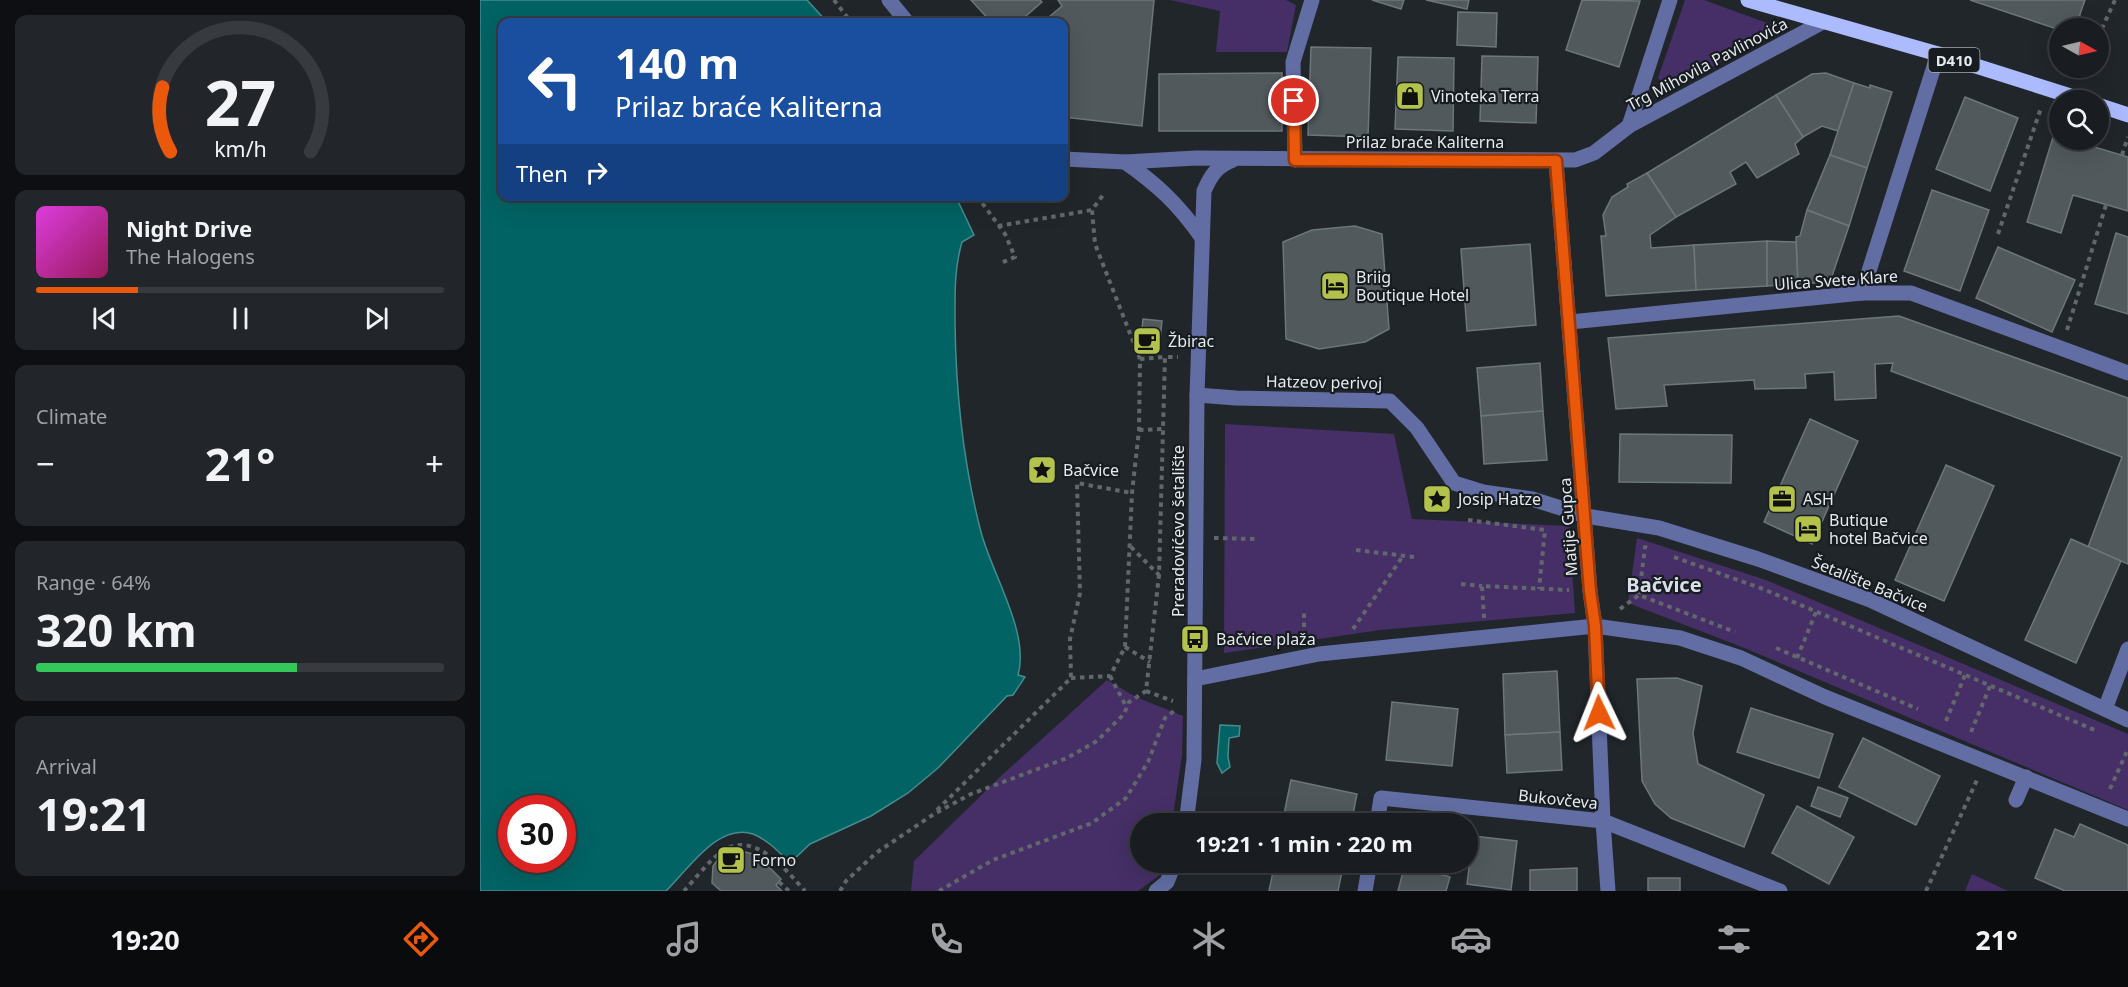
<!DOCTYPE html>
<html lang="en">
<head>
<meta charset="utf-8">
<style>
  body { margin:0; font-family:"Noto Sans",sans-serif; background:#222529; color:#f1f3f6; height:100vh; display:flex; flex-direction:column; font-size:22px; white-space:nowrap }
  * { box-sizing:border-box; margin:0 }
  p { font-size:20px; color:#9fa1a5 }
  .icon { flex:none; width:33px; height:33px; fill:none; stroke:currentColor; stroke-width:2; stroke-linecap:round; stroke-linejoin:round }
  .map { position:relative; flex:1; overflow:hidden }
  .drawer { display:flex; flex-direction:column; gap:15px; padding:15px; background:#0e0f12; width:480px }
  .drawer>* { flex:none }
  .guide { position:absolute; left:18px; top:18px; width:570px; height:183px; border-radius:12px; box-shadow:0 6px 24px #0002,0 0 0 2px #373a3e; background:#1a4fa0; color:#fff; overflow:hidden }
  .needle { width:39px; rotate:98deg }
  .tools { position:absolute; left:1569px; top:18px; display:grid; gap:12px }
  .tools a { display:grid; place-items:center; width:60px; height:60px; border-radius:50%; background:#191c20; box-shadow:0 6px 24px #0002,0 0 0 2px #373a3e; font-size:30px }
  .speed { position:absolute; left:18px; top:795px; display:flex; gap:12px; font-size:30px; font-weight:700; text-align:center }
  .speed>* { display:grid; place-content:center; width:78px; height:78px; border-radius:50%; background:#191c20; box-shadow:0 6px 24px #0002,0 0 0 2px #373a3e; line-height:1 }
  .speed .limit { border:9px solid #d22; background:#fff; color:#111 }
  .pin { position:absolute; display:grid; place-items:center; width:51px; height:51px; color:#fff; margin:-26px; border:3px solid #fff; border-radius:50%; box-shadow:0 2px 6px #0007 }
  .me { position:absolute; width:66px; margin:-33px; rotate:358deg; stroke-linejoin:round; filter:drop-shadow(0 0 4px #0008) }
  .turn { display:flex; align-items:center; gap:21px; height:126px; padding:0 18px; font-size:27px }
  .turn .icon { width:78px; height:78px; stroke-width:2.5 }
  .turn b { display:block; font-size:42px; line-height:51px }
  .then { display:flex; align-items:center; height:57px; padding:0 18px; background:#0003; gap:12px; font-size:22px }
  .big { font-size:45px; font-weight:700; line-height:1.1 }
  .drawer .card { flex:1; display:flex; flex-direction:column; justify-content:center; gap:9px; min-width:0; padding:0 21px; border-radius:12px; background:#222529 }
  .drawer .dial { align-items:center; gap:0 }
  .dial svg { height:156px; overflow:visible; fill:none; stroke:#373a3e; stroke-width:7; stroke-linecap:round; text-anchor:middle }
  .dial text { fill:#f1f3f6; stroke:none }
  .song { display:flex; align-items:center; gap:18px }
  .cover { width:72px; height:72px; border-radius:9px; background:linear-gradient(135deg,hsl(300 70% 55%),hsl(330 70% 35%)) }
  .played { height:6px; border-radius:3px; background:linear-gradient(90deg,#ea580c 25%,#373a3e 25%) }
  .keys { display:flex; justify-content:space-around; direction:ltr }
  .heat { display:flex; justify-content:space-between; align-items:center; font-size:33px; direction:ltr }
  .charge { height:9px; border-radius:4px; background:linear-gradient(90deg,#34c759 64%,#373a3e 0) }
  .trip { position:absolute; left:650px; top:813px; width:348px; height:60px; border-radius:30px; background:#191c20; box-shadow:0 6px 24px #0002,0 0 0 2px #373a3e; font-weight:700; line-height:60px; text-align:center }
  .dock { display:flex; height:96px; justify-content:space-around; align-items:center; background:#0a0b0d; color:#9fa1a5 }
  .dock .icon { width:42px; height:42px }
  .dock .active { color:#ea580c }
  .dock b { font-size:27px; color:#f1f3f6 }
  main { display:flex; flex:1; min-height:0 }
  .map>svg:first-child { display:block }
</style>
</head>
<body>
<main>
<section class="drawer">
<div class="card dial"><svg viewBox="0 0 100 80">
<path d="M14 69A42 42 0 1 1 86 69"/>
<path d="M14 69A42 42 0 0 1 10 36" stroke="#ea580c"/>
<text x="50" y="56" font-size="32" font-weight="700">27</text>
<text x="50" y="72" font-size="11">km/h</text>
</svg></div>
<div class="card">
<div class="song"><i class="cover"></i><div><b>Night Drive</b><p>The Halogens</p></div></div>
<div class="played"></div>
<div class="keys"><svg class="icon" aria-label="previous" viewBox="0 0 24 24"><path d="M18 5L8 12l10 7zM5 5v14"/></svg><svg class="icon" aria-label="pause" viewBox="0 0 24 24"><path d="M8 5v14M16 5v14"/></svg><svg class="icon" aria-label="next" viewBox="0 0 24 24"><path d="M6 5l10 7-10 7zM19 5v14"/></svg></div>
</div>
<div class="card"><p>Climate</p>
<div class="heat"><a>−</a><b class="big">21°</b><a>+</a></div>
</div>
<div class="card"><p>Range · 64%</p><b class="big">320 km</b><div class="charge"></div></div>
<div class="card"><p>Arrival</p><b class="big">19:21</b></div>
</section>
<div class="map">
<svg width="1648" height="891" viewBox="0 0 1648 891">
  <rect width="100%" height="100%" fill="#21262b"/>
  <!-- green -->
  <g fill="#452f66">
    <polygon points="690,0 806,0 816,5 807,52 736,52 740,11"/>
    <polygon points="1205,0 1224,0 1298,27 1187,94 1178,78"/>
    <polygon points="745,424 914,434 932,519 1089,526 1095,613 900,630 744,653"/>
    <polygon points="1157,538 1286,580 1648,734 1648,810 1262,647 1148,603"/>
    <polygon points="627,680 656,697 703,716 702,755 692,823 660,824 660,862 684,863 681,874 658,891 431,891 434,861 521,776"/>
    <polygon points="1492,874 1528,891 1485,891"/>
  </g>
  <!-- water -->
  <g fill="#026364" stroke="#468c8d" stroke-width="1.5" fill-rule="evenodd">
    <path d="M0,0H327L347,22H22V196L476,197L494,235L482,242C474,269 475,296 475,324C476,395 483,463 501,532C512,574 550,633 538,675L545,677L533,695L527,696L458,768L428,793L391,816L330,844L310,863C299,852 288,840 273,834C238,822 208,870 186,891H0ZM32,808H82V860H32Z"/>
    <polygon points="740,725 760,726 759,736 749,738 748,757 750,767 742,773 737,763"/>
  </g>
  <!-- building -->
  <g fill="#51595d" stroke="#6d767a" stroke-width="1.5">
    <polygon points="491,0 560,0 562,2 539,22 511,22"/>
    <polygon points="578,0 674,0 662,126 584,117 584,22 563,22 582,6"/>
    <polygon points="892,0 924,0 921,9"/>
    <polygon points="946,0 989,0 987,9"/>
    <polygon points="1102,0 1160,1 1139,67 1086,50"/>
    <polygon points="1490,0 1605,0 1600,14 1599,28 1580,28 1580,30"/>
    <polygon points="978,12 1017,13 1016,47 977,45"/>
    <polygon points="831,47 891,48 888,137 828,135"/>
    <polygon points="1002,56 1058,57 1056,123 1000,121"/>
    <polygon points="918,57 974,58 973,131 915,129"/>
    <polygon points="802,73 802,131 679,131 679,74"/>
    <polygon points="1346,73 1374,83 1358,131 1342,126 1323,137 1296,95 1332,74"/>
    <polygon points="1374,83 1390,88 1390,85 1412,92 1387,168 1350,155"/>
    <polygon points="1296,95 1323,137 1315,144 1319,154 1277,178 1266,162 1250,172 1256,184 1196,217 1167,173"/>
    <polygon points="1485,97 1538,118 1510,191 1456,169"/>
    <polygon points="1574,134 1580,136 1580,140 1591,140 1648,157 1648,211 1593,195 1581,233 1547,222"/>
    <polygon points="1350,155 1387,168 1369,226 1327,210"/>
    <polygon points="1167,173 1196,217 1170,235 1171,248 1214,245 1216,290 1126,296 1121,236 1126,236 1123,215 1132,197 1148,187 1147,184"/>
    <polygon points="1452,190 1509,210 1480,291 1424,271"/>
    <polygon points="1327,210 1369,226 1350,282 1318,284 1316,237 1320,236"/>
    <polygon points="875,226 902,234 909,329 885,342 839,349 806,339 803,242 832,230"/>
    <polygon points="1636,233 1648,237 1648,314 1615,304"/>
    <polygon points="1287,241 1287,286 1216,290 1214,245"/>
    <polygon points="1287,241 1316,242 1318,284 1287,286"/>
    <polygon points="1050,244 1056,325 987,331 981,249"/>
    <polygon points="1518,247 1595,280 1572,332 1496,298"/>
    <polygon points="1419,316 1648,398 1648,564 1608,547 1642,457 1411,371 1413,363 1395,364 1396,398 1355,400 1354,372 1325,374 1326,388 1275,389 1274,380 1184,385 1187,406 1136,409 1128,338"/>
    <polygon points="663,319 682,321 679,349 660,347"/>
    <polygon points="1060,363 1063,411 1001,416 997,368"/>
    <polygon points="1063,411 1067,460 1004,464 1001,416"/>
    <polygon points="1330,419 1378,441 1332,544 1284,522"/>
    <polygon points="1140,434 1252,435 1251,483 1139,482"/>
    <polygon points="1466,465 1514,486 1464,601 1415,580"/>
    <polygon points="1591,539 1641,561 1596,663 1545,640"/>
    <polygon points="1077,671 1080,732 1025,735 1023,674"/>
    <polygon points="1197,678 1222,686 1213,733 1218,764 1284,795 1264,847 1191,818 1175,804 1162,781 1157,679"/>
    <polygon points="912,702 978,709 972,766 906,760"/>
    <polygon points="1271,708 1353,734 1339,778 1257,752"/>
    <polygon points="1080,732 1082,770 1027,773 1025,735"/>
    <polygon points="1383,738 1460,776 1436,825 1359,787"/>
    <polygon points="811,780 877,794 871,824 802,824"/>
    <polygon points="1338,787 1368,798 1360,817 1331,806"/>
    <polygon points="1317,806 1374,837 1349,884 1292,853"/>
    <polygon points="1600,824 1648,845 1648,891 1585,891 1555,878 1575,829 1594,837"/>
    <polygon points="993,836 1037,841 1031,890 987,884"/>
    <polygon points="257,850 277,855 301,879 296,885 302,891 241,891 232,883 233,866 242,854"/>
    <polygon points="795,862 864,862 858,891 789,891"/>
    <polygon points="925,864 970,877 966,891 918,891"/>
    <polygon points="1097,868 1097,891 1050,891 1050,870"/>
    <rect x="1168" y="878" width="32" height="13"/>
  </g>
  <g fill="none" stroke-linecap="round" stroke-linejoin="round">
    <!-- path -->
    <g stroke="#62676b" stroke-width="4" stroke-dasharray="4.5 4.5" stroke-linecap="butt">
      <polyline points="354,0 371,22"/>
      <polyline points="1618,37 1635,0"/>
      <polyline points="1603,78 1606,68"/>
      <polyline points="1642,155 1648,137"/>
      <polyline points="497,196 525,234 535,257 521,263"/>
      <polyline points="518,226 612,210"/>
      <polyline points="1518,234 1561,108"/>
      <polyline points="1587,330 1626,205"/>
      <polyline points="660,359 685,357"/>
      <polyline points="659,430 684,429"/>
      <polyline points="988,520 1065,530 1059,589"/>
      <polyline points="734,538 776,539"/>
      <polyline points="651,547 679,575"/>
      <polyline points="1167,548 1165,547 1159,595 1255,632"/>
      <polyline points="876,550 934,557"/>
      <polyline points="1194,557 1283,589 1617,731"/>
      <polyline points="981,584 1002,586"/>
      <polyline points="1140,609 1159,595"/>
      <polyline points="1004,618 1002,586 1089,590"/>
      <polyline points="873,629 923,556"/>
      <polyline points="824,636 824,613"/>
      <polyline points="645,647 670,662"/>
      <polyline points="1296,648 1438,709"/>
      <polyline points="1317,658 1336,612"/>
      <polyline points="630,676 647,708"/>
      <polyline points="591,678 630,676 645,647 652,493 659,430 660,359 615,244 612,210 623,195"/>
      <polyline points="666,691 693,701"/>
      <polyline points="1466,721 1485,675"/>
      <polyline points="1491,732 1510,686"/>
      <polyline points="1630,789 1648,749"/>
      <polyline points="457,810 591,678 590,639 600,593 597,483 652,493"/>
      <polyline points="299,882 309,891"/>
      <path d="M204,891C215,879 231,858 244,850C275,831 306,870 325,891"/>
      <polyline points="360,891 366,881 396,853 454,814 491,794 587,758 617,741 644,714 649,702 666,691 679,575 685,357 698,357"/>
      <polyline points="459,891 513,860 612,823 646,798 668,762 685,718 694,711"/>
      <polyline points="1446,891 1497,780"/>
    </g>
    <!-- minor -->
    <g stroke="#626ea3" stroke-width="15">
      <polyline points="409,0 427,22"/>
      <polyline points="1149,126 1190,0"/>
      <polyline points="584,159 645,162 716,158 1095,160 1114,153 1149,126 1343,22"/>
      <polyline points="815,160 813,62 832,0"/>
      <polyline points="1076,161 1110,591 1115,626 1123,821 1128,891"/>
      <path d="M645,162C678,185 699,205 722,238"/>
      <polyline points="1382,293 1458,54"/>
      <polyline points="1090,322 1382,293 1431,293 1648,373"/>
      <polyline points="717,395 756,398 910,401 937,428 974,483 1003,492 1052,499 1106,516 1179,528 1278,559 1390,600 1648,720"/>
      <polyline points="715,679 839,654 1115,626 1200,638 1261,658 1345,697 1648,819"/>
      <polyline points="1625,709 1648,649"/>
      <polyline points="1536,800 1546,777"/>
      <path d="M706,824L714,760L717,395L724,191C731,175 737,166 753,160"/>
      <polyline points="897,824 901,798 1123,821 1300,891"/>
      <polyline points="676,891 687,882 695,862"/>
      <polyline points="885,891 890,862"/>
    </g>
    <!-- major -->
    <g stroke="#acbbfe" stroke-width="15">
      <polyline points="1268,0 1458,54 1603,100"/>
      <polyline points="1618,105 1648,115"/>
    </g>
  </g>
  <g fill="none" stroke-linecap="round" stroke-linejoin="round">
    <!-- route casing -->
    <g stroke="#983908" stroke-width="15">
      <polyline id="route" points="814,101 815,160 1076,161 1110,591 1115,626 1119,713"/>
    </g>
    <!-- route -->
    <use href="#route" stroke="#ea580c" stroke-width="10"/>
  </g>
  <!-- icons -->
  <defs>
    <g id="shop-square" transform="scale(1.5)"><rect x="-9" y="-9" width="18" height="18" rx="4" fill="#b3c24b" stroke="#171c21"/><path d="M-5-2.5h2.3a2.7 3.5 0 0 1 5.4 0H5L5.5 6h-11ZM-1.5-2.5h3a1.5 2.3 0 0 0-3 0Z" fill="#111"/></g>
    <g id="hotel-square" transform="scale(1.5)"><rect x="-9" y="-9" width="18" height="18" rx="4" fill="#b3c24b" stroke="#171c21"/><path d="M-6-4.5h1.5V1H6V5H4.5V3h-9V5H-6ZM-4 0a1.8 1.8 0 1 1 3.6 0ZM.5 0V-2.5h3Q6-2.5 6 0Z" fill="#111"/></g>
    <g id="cafe-square" transform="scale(1.5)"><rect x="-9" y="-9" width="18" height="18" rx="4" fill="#b3c24b" stroke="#171c21"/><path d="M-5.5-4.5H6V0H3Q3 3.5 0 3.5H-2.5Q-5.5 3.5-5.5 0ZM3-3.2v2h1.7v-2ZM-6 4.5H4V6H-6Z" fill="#111"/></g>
    <g id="sight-square" transform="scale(1.5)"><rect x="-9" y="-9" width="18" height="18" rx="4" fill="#b3c24b" stroke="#171c21"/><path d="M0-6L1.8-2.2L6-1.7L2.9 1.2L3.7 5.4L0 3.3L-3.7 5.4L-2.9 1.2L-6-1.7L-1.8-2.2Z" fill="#111"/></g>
    <g id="office-square" transform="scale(1.5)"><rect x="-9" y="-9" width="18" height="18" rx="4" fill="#b3c24b" stroke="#171c21"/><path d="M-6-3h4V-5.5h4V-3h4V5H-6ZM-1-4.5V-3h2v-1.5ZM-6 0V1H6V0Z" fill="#111"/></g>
    <g id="bus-square" transform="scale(1.5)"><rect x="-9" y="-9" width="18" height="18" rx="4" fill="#b3c24b" stroke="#171c21"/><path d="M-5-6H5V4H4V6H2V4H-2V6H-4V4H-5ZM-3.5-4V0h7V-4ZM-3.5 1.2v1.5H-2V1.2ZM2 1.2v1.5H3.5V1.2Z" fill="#111"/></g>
  </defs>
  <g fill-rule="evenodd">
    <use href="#shop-square" x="930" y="96"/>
    <use href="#hotel-square" x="855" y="286"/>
    <use href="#cafe-square" x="667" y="341"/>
    <use href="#sight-square" x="562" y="470"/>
    <use href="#sight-square" x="957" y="499"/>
    <use href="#office-square" x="1302" y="499"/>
    <use href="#hotel-square" x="1328" y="529"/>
    <use href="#bus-square" x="715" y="639"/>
    <use href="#cafe-square" x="251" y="860"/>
  </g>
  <g text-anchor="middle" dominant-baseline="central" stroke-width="4.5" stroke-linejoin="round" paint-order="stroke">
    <!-- shield labels -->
    <rect fill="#171c21" stroke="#a8acb0" stroke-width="1.5" x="1448.5" y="48" width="51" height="24" rx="4.5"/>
    <g font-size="15" font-weight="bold" fill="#e6eaed">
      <text x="1474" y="60">D410</text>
    </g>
    <!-- street labels -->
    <g font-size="16" fill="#e6eaed" stroke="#171c21">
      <text transform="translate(1227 64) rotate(-28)">Trg Mihovila Pavlinovića</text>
      <text x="945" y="142">Prilaz braće Kaliterna</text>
      <text transform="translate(1356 280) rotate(-4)">Ulica Svete Klare</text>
      <text transform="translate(844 382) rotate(1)">Hatzeov perivoj</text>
      <text transform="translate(1088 527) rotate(-94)">Matije Gupca</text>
      <text transform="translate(698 531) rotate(-90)">Preradovićevo šetalište</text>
      <text transform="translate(1390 584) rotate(22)">Šetalište Bačvice</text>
      <text transform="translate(1078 799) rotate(6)">Bukovčeva</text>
    </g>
    <!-- poi labels -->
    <g font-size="16" fill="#e6eaed" stroke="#171c21" text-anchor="start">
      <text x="951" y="96">Vinoteka Terra</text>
      <text x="876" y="277">Briig<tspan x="876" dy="18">Boutique Hotel</tspan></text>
      <text x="688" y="341">Žbirac</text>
      <text x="583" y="470">Bačvice</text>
      <text x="978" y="499">Josip Hatze</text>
      <text x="1323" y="499">ASH</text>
      <text x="1349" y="520">Butique<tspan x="1349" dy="18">hotel Bačvice</tspan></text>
      <text x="736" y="639">Bačvice plaža</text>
      <text x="272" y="860">Forno</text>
    </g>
    <!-- quarter labels -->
    <g font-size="20" font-weight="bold" fill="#d8dfe6" stroke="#171c21">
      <text x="1184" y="584">Bačvice</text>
    </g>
  </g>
</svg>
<div class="tools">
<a><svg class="needle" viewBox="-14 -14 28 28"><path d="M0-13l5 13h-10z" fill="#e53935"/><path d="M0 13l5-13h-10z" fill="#9fa1a5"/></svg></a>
<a><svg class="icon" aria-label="search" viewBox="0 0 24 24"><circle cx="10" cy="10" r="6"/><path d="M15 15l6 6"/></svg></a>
</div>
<div class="speed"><div class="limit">30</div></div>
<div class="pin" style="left:814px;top:101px;background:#d93025"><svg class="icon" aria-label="arrive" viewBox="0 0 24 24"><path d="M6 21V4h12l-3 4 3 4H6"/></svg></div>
<svg class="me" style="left:1119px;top:713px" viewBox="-20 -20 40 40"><path d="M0-17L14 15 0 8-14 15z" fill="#ea580c" stroke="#fff" stroke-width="4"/></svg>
<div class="trip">19:21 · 1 min · 220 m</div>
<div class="guide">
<div class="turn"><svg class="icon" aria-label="left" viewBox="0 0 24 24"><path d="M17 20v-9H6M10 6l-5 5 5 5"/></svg><div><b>140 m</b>Prilaz braće Kaliterna</div></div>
<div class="then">Then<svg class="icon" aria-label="right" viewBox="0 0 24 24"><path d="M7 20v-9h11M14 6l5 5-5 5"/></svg></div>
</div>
</div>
</main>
<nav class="dock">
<b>19:20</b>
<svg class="icon active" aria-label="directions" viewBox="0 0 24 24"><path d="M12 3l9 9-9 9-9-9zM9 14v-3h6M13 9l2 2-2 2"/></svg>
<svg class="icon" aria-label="music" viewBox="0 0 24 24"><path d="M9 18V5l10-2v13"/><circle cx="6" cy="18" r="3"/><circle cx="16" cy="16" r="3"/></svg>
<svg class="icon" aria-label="phone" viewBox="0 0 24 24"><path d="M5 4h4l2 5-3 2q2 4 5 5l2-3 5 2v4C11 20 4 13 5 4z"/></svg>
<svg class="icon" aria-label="climate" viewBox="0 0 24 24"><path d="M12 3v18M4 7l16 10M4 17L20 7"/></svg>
<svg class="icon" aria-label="car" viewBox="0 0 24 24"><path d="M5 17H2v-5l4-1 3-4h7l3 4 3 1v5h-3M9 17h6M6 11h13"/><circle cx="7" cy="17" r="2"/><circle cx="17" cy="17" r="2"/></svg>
<svg class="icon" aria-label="filters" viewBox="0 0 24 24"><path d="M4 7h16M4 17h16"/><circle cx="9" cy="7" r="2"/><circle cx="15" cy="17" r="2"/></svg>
<b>21°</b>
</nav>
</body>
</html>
